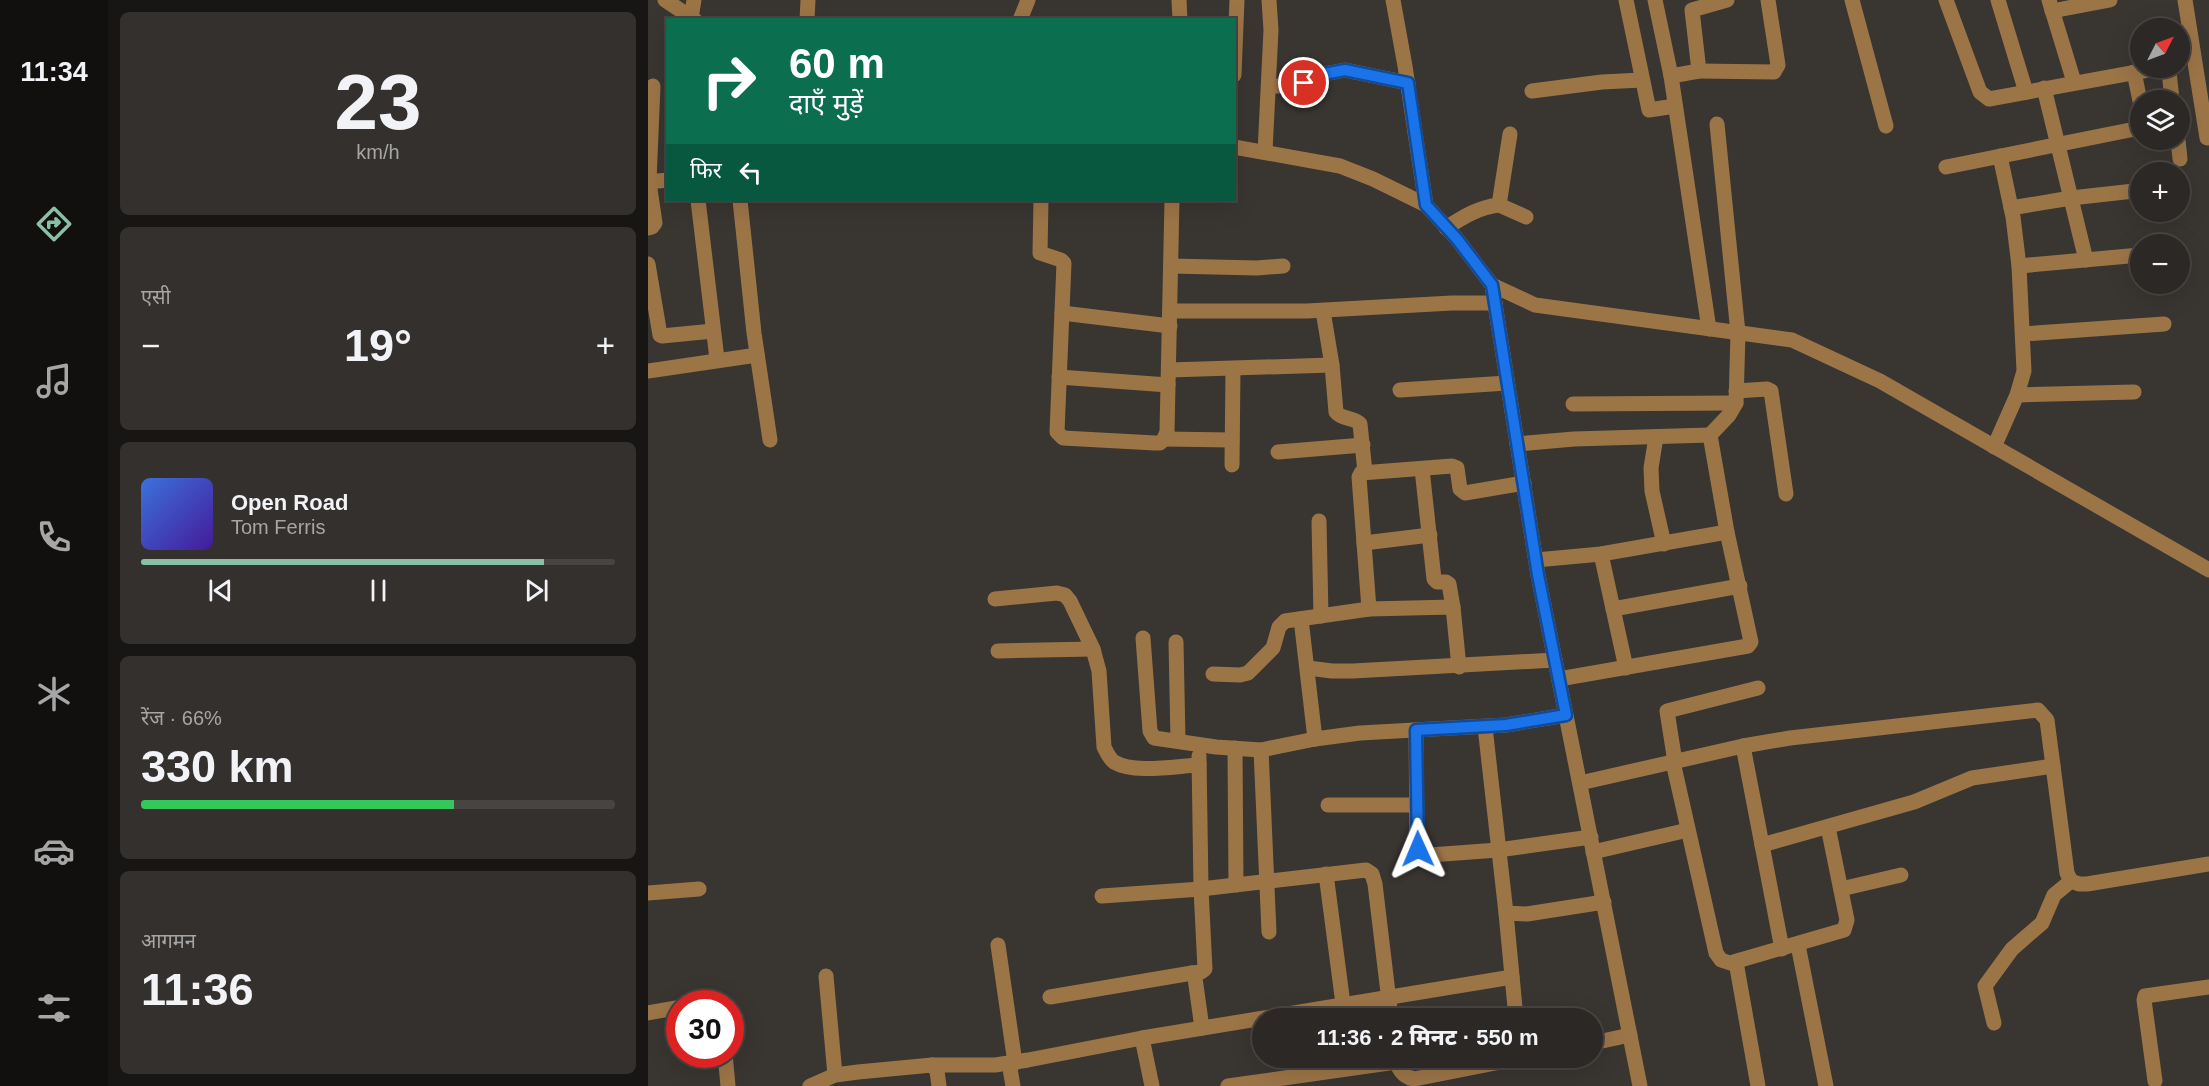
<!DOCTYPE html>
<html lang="hi">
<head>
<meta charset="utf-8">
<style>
  body { margin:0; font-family:Arial,"Noto Sans Devanagari",sans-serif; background:#33302d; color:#f1f3f6; height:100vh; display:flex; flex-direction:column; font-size:22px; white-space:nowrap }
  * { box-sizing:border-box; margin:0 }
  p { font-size:20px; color:#a6a6a7 }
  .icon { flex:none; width:33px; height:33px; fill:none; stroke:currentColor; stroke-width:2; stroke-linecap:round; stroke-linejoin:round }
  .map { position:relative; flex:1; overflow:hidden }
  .panel { display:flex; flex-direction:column; gap:12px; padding:12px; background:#181614; width:540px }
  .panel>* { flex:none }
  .guide { position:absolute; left:18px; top:18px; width:570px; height:183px; border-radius:0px; box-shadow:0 6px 24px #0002,0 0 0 2px #474442; background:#0b6e4f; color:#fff; overflow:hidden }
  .needle { width:39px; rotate:48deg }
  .controls { position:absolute; left:1482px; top:18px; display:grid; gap:12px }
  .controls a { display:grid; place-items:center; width:60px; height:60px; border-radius:50%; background:#2b2825; box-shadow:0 6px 24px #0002,0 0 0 2px #474442; font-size:30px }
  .speed { position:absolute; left:18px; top:990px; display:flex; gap:12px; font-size:30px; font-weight:700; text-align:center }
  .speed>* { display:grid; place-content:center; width:78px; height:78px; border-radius:50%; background:#2b2825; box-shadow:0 6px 24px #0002,0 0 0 2px #474442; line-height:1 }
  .speed .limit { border:9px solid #d22; background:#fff; color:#111 }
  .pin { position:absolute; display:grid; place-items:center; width:51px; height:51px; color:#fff; margin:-26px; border:3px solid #fff; border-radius:50%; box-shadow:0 2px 6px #0007 }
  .me { position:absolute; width:66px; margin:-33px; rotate:359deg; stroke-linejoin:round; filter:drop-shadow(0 0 4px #0008) }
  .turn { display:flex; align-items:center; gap:21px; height:126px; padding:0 24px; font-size:27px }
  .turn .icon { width:78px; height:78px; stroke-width:2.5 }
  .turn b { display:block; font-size:42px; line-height:51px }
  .then { display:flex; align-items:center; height:57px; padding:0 24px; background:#0003; gap:12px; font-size:22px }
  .big { font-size:45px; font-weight:800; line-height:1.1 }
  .panel .tile { flex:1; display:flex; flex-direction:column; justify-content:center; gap:9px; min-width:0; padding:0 21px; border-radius:9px; background:#33302d }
  .panel .dial { align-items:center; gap:0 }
  .dial b { font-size:78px; line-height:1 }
  .song { display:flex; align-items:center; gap:18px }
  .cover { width:72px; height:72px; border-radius:9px; background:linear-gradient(135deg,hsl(220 70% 55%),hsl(260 70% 35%)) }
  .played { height:6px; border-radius:3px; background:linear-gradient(90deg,#8abfa5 85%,#474442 85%) }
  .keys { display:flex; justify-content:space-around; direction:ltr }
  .heat { display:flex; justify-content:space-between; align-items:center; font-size:33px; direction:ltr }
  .charge { height:9px; border-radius:4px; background:linear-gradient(90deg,#34c759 66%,#474442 0) }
  .trip { position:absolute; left:604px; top:1008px; width:351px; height:60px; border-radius:30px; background:#2b2825; box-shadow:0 6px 24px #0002,0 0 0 2px #474442; font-weight:800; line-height:60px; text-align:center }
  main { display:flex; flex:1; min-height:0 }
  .menu { display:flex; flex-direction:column; width:108px; justify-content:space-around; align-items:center; background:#11100f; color:#a6a6a7 }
  .menu .icon { width:42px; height:42px }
  .menu .active { color:#8abfa5 }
  .menu b { font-size:27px; color:#f1f3f6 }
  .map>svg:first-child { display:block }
</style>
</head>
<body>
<main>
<nav class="menu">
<b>11:34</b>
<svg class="icon active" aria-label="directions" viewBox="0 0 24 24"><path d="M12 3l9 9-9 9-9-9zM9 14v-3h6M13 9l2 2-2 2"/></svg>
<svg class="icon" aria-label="music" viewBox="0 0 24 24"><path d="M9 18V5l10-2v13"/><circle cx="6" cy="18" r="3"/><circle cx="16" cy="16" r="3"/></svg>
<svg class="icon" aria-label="phone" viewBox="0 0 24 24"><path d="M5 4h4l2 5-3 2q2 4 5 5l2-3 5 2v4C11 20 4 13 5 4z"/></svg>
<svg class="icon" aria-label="climate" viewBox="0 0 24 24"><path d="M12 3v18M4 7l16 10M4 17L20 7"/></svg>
<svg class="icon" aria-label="car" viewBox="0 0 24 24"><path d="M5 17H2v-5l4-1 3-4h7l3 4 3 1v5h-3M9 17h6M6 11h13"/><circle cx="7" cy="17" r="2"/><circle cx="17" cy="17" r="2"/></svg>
<svg class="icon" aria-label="filters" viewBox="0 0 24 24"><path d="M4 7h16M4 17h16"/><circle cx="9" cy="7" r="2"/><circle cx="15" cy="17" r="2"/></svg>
</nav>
<section class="panel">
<div class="tile dial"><b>23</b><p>km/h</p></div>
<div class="tile"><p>एसी</p>
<div class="heat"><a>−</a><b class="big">19°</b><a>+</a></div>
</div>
<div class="tile">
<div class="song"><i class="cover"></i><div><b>Open Road</b><p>Tom Ferris</p></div></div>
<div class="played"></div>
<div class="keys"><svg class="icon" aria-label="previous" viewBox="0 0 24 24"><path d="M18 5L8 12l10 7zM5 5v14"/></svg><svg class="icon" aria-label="pause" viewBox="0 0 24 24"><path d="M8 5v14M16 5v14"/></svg><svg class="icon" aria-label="next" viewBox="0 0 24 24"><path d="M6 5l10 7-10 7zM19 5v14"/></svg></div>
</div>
<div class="tile"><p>रेंज · 66%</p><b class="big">330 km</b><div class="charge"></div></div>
<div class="tile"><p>आगमन</p><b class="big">11:36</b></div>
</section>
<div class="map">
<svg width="1561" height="1086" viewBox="0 0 1561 1086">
  <rect width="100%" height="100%" fill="#393531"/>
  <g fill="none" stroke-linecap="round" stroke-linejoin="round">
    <!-- minor -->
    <g stroke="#9c7547" stroke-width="15">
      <polyline points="17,0 47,20"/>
      <polyline points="531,0 532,20"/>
      <polyline points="745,0 757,66 778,205"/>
      <polyline points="978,0 1001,110 1027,106"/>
      <polyline points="1007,0 1023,76 1061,329"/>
      <polyline points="1204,0 1238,126"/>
      <polyline points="1298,0 1332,92 1341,99 1511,68"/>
      <polyline points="1350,0 1378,92"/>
      <polyline points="1401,0 1426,82"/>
      <polyline points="1537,0 1559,138"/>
      <polyline points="1404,11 1462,0"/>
      <polyline points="43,18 46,0"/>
      <polyline points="159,20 160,0"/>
      <polyline points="372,20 380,0"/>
      <polyline points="1516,68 1521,71 1524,100"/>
      <polyline points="1051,71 1126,72 1130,65 1120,0"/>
      <polyline points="1486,72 1492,101"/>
      <polyline points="586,75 589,0"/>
      <polyline points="1023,76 1051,71 1044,10 1079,0"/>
      <polyline points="621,86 647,86 676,74 697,70 760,83"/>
      <polyline points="1396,88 1438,260"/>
      <polyline points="884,91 954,82 994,80"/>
      <polyline points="1530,140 1532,159"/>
      <polyline points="586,147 692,166 725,179 778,205 809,239 844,285 887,305 1144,340 1232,381 1561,570"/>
      <polyline points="617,152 623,30 621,0"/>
      <polyline points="1298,167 1492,128"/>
      <polyline points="0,182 20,180"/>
      <polyline points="50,200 69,359"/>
      <polyline points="92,200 106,333 122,440"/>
      <polyline points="393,200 392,253 413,260 416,263 409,432 415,438 507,443 512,443 516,439 519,432 524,200"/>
      <polyline points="851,205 878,217"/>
      <polyline points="1363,208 1423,198 1486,191"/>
      <polyline points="0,228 4,227 7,223 1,182 5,86"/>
      <path d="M798,228C815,217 831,207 851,205L862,134"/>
      <polyline points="0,264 12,335 14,336 65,331"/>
      <polyline points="523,266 609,268 635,266"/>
      <polyline points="1371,266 1492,255"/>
      <polyline points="844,285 890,575 992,1086"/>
      <polyline points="522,311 659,311 804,303 847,303"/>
      <path d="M675,311L684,365L688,412C694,420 706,417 712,424L717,472"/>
      <polyline points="414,313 522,326"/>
      <polyline points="1375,334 1516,324"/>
      <polyline points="521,370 684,365"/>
      <polyline points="0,371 109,355"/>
      <polyline points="411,377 520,385"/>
      <polyline points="752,390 859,383"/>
      <polyline points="1088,391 1119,389 1123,391 1138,494"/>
      <polyline points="1369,395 1486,392"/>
      <polyline points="925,404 1088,403"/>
      <polyline points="1008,437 1003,468 1004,491 1016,544"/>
      <polyline points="516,439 584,440"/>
      <polyline points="869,444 926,439 1062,435"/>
      <polyline points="1346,447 1369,395 1376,371 1371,266 1365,217 1352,156"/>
      <polyline points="630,452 715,445"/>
      <polyline points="584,465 585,369"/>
      <polyline points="774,469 786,579 789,582 798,582 801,584 805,607"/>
      <polyline points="671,521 673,616"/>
      <polyline points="716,543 782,535"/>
      <polyline points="953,554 978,668"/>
      <polyline points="888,560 953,554 1079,532"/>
      <path d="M347,599L409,593L417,595L422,601L445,649L451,671L456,747C459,753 461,758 466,762C486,774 528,766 551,765"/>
      <polyline points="721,609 711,477 713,473 804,466 809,468 812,489 817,493 876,483"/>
      <polyline points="965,609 1092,586"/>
      <polyline points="653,619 667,739"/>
      <polyline points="495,638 502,731 506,738 568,747 613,750 667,739 712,733 858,725 918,715"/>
      <polyline points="528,642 530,741"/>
      <polyline points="350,651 445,649"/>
      <polyline points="660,668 684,671 705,671 907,660"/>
      <polyline points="565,674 592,675 600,673 625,648 631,627 637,621 721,609 805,607 811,667"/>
      <polyline points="911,679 1100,646 1103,642 1079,532 1062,435 1081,415 1088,403 1090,333 1069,124"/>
      <polyline points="837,727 858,913 879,914 956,902"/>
      <polyline points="768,730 769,846 774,853 782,855 850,850 943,837"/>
      <polyline points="1095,746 1134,949"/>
      <polyline points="587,748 588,885"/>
      <polyline points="613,750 621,932"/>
      <polyline points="1025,762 1068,953 1073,960 1082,963 1196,930 1199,920 1180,827"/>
      <polyline points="1027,762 1019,711 1110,688"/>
      <polyline points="932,783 1095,746 1142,738 1390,710 1399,720 1419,873 1423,881 1431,884 1439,884 1561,864"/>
      <polyline points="680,805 769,805"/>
      <polyline points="1114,845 1266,802 1324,778 1405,766"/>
      <polyline points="945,852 1040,830"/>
      <polyline points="678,874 695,1004"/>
      <polyline points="1193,889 1253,875"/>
      <polyline points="0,893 51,889"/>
      <polyline points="454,896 553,889 718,870 724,874 727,884 743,1018"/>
      <polyline points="858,913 868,1018"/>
      <polyline points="350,945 367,1063"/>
      <polyline points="1150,945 1178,1086"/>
      <polyline points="1088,962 1110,1086"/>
      <polyline points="544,973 553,972 557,969 553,889 551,756"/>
      <polyline points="178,976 187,1075"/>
      <polyline points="402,997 544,973 547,978 554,1028"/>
      <polyline points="0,1013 27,1008"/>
      <polyline points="1346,1023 1337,986 1364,949 1394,923 1406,895 1423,881"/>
      <polyline points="494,1038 504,1086"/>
      <polyline points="945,1043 982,1035"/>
      <polyline points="77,1054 80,1086"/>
      <path d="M748,1058C749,1068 755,1077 766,1079L873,1058"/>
      <polyline points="361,1063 365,1086"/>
      <polyline points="284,1065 289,1071 291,1086"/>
      <polyline points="1507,1081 1496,1000 1497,996 1561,987"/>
      <polyline points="162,1086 187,1075 210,1072 284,1065 347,1065 380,1060 494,1038 864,977"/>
      <polyline points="580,1086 748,1062"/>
    </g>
  </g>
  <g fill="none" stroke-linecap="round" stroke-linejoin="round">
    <!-- route casing -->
    <g stroke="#114b97" stroke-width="15">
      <polyline id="route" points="656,83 676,74 697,70 760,83 778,205 809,239 844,285 890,575 918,715 858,725 768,730 770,849"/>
    </g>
    <!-- route -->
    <use href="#route" stroke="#1a73e8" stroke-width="10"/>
  </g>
</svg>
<div class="controls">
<a><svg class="needle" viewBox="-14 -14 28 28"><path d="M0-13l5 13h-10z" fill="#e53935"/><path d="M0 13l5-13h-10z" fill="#a6a6a7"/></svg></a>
<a><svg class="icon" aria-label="layers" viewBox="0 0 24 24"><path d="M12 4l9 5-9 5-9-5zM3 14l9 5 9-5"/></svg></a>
<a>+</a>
<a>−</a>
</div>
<div class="speed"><div class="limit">30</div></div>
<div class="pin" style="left:656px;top:83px;background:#d93025"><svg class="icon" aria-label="arrive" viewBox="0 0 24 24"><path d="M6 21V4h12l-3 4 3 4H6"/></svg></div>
<svg class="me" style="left:770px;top:849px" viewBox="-20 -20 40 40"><path d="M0-17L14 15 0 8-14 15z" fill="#1a73e8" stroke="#fff" stroke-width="4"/></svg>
<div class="trip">11:36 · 2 मिनट · 550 m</div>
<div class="guide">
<div class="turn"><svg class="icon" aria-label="right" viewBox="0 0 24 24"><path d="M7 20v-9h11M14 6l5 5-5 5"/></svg><div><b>60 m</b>दाएँ मुड़ें</div></div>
<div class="then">फिर<svg class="icon" aria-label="left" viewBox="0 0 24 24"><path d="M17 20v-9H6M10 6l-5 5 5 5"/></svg></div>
</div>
</div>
</main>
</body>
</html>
